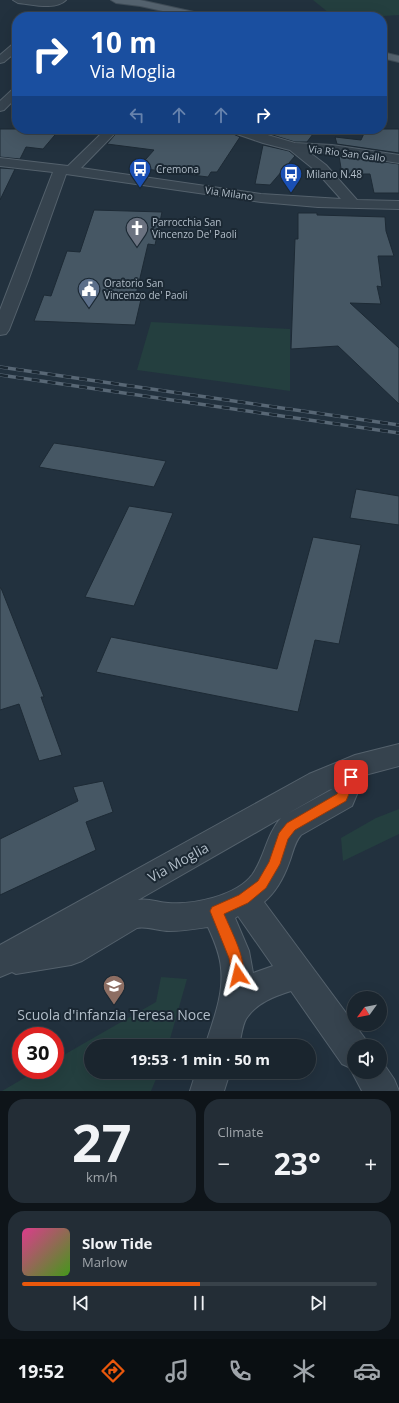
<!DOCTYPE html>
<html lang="en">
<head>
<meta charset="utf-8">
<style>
  body { margin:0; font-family:"Open Sans",sans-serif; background:#232d36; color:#f1f3f6; height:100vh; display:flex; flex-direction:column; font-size:15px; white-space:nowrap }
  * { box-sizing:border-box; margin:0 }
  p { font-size:13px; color:#9fa5aa }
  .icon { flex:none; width:22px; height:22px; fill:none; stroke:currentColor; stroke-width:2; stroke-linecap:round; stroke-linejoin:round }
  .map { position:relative; height:1091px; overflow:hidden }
  .sheet { display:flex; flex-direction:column; gap:8px; padding:8px; background:#0e1419; flex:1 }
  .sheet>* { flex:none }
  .hud { position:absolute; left:12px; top:12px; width:375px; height:122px; border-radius:16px; box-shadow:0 4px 16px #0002,0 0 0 1px #38424a; background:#1a4fa0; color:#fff; overflow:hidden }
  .needle { width:26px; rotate:237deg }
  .controls { position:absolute; left:347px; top:991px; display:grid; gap:8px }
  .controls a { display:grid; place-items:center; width:40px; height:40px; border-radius:50%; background:#1a252e; box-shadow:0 4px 16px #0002,0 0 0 1px #38424a; font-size:20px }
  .speed { position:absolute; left:12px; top:1027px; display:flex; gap:8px; font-size:20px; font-weight:700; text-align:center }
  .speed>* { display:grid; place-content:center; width:52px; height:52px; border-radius:50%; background:#1a252e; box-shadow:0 4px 16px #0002,0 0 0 1px #38424a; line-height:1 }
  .speed .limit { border:6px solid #d22; background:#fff; color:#111 }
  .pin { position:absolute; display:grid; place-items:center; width:34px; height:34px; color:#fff; margin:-17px; border-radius:8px; box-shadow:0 2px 6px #0006 }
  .me { position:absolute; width:44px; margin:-22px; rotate:350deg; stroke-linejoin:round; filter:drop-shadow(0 0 3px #0008) }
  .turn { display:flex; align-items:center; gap:14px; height:84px; padding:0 12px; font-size:18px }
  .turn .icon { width:52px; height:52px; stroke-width:2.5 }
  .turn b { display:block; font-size:28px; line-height:34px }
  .lanes { display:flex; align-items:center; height:38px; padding:0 12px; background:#0003; justify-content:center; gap:20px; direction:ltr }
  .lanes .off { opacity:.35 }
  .big { font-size:30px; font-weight:700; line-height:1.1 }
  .sheet .card { flex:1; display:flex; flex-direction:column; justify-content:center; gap:6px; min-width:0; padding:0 14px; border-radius:16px; background:#232d36 }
  .sheet .dial { align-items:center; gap:0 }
  .dial b { font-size:52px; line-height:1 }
  .song { display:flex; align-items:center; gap:12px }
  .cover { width:48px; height:48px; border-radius:6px; background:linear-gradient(135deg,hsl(330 70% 55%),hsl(100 70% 35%)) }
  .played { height:4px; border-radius:2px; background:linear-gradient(90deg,#ea580c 50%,#38424a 50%) }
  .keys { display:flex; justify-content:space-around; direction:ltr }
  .heat { display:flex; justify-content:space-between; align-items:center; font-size:22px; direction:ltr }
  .sheet .tiles { flex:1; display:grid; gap:8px; grid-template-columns:1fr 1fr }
  .card:last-child { grid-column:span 2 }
  .trip { position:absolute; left:84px; top:1039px; width:232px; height:40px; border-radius:20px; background:#1a252e; box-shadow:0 4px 16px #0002,0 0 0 1px #38424a; font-weight:700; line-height:40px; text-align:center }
  .menu { display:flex; height:64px; justify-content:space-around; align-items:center; background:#0a0f12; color:#9fa5aa }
  .menu .icon { width:28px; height:28px }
  .menu .current { color:#ea580c }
  .menu b { font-size:18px; color:#f1f3f6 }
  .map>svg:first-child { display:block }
</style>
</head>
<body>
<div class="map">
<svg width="399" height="1091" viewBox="0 0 399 1091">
  <rect width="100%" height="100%" fill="#22313e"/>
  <!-- green -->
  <g fill="#243f3f">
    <polygon points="313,0 399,0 399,15 368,17 334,17"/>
    <polygon points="151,322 290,329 290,391 137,370"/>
    <polygon points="399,809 399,834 343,861 341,838 376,818"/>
    <polygon points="161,977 187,979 168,1046 91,1046 91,1072 159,1072 151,1091 2,1091 38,1070 55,1070 55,1060 156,1002"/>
  </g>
  <!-- building -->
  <g fill="#465764" stroke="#1d2a35">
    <polygon points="0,129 60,129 43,149 26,147 20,159 0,157"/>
    <polygon points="120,129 228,129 231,133 240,137 217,172 211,172 208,177 138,168 154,150 107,144"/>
    <polygon points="280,129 313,134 307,142 295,142 266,133 275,135"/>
    <polygon points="366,129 399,129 399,153 337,144 335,137 361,140"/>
    <polygon points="263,145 289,151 295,156 270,185 255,184"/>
    <polygon points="339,156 399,164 399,193 374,193 370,174 342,174"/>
    <polygon points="0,168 15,169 0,200"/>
    <polygon points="94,210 162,212 155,245 148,244 136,295 142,295 135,325 34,321 44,295 51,296 67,251 80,252"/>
    <polygon points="298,213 317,213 317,215 385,217 386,231 394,256 378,256 382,287 377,286 381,304 350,303 399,348 399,404 338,346 291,349 295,239 298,239"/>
    <polygon points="54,443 81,447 166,461 154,487 39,467"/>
    <polygon points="356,489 399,496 399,525 350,518"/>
    <polygon points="129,506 173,513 134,606 85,597"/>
    <polygon points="313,537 361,545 339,644 315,640 298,712 96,672 111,637 277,669"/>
    <polygon points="0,588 1,588 44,697 41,697 62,755 39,761 19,704 0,710"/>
    <polygon points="103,781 113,812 86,822 96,850 0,895 0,839 78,801 73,787"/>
  </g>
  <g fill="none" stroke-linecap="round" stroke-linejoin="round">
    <!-- minor casing -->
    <g stroke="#54616c" stroke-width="2">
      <g id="minor">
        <path d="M13,0H66C55,11 31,4 18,3Z"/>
        <polygon points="17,43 17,51 4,62 0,63 0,55 13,44"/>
        <polygon points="17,88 17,97 4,110 0,111 0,101 13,89"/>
        <polygon points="106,129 119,129 81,168 261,194 341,199 316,171 290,150 263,143 231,132 229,129 247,129 295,143 332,145 399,155 399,163 332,153 309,152 326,165 357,200 399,201 399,209 318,207 261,202 66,174 28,281 9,330 6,334 0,335 0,310 53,172 0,166 0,158 68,166"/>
        <path d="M399,744V766L365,775L352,806L301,835C294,843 293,853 289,863C284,877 276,892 264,902L366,1040L368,1046H354V1072H380L381,1060L394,1079L399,1091H362L352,1072L353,1069L342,1064L291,991C275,996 256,1003 246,1019C242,1026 241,1038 239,1046H205C213,1021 224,994 221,968C220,954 214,940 208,927C195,929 183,931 169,931C158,931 148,926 137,928L82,961L71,965L16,974L12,972L0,977V945L309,774L355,755ZM332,789L331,790L287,814L329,790ZM281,818C266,835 265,857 252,875C236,896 193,905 168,903C157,902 148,898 138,900ZM238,916L273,966L253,973L249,951L235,918Z"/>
        <polygon points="196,1072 230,1072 224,1091 190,1091"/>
      </g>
    </g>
    <!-- major casing -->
    <g stroke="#3f4c57" stroke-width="2">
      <g id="major">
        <polygon points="111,0 140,0 203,14 208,17 190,17 140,6 116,3"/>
        <polygon points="382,52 399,56 399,62 382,58"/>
      </g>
    </g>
    <!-- minor -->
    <use href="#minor" fill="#36434e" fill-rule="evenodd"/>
    <!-- major -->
    <use href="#major" fill="#54626e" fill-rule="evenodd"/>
    <!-- rail casing -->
    <g stroke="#586775" stroke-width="3.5">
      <g id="rail">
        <polyline points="0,367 399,425"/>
        <polyline points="0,375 399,433"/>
      </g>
    </g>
    <!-- rail -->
    <use href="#rail" stroke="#1b2833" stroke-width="2.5" stroke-dasharray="8" stroke-linecap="butt"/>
  </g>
  <!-- route -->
  <path fill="#ea580c" stroke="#983908" d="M351,772L355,773L356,777L346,801L295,830L288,839L280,864L266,888L248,903L224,914C230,929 249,963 242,979L238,981L233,979L229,958L210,911L212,907L239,895L258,881L269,862L279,833L287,823L337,794L347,773Z"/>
  <!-- icons -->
  <defs>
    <g id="bus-pin" transform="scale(1.15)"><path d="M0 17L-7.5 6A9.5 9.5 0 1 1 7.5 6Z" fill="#1a4fb4" stroke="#1b2833"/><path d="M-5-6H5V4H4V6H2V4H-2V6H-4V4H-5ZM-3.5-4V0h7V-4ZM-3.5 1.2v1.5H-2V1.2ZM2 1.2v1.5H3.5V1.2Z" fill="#fff"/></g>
    <g id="church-pin" transform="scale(1.15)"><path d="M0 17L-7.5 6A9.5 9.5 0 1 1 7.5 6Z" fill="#6b7280" stroke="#1b2833"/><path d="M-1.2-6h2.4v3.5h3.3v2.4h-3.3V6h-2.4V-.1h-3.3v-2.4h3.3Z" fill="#fff"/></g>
    <g id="civic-pin" transform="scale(1.15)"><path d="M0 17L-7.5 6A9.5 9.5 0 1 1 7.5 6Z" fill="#5c6f8a" stroke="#1b2833"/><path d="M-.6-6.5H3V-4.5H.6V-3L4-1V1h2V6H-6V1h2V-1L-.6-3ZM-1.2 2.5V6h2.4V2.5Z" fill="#fff"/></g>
    <g id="school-pin" transform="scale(1.15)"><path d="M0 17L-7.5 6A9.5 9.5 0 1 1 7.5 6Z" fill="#8d6e63" stroke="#1b2833"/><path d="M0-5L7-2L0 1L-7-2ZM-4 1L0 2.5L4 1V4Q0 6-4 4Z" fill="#fff"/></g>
  </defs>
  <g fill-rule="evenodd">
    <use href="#bus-pin" x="140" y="169"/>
    <use href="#bus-pin" x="291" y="174"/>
    <use href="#church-pin" x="137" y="228"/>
    <use href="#civic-pin" x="89" y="289"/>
    <use href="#school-pin" x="114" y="986"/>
  </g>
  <g text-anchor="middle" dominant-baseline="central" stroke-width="4" stroke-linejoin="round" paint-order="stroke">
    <!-- far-street labels -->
    <g font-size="10" fill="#b2bec9" stroke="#1b2833">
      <text transform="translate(347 153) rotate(7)">Via Rio San Gallo</text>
      <text transform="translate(229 193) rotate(8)">Via Milano</text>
    </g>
    <!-- far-poi labels -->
    <g font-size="10" fill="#b2bec9" stroke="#1b2833" text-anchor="start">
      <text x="156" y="169">Cremona</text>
      <text x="306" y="174">Milano N.48</text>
      <text x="152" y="222">Parrocchia San<tspan x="152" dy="12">Vincenzo De' Paoli</tspan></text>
      <text x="104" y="283">Oratorio San<tspan x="104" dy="12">Vincenzo de' Paoli</tspan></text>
    </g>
    <!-- near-street labels -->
    <g font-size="14" fill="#b2bec9" stroke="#1b2833">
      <text transform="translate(178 862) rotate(-29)">Via Moglia</text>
    </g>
    <!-- near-poi labels -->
    <g font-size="14" fill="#b2bec9" stroke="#1b2833">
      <text x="114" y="1014">Scuola d'infanzia Teresa Noce</text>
    </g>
  </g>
</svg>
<div class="controls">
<a><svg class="needle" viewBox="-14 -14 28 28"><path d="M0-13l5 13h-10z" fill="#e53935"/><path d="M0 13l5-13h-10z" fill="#9fa5aa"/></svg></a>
<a><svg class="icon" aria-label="sound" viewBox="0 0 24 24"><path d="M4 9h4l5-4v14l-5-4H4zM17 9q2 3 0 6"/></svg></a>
</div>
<div class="speed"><div class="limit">30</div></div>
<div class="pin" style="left:351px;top:777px;background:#d93025"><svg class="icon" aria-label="arrive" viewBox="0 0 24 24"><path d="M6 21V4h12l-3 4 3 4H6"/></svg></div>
<svg class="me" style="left:238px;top:975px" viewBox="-20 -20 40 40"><path d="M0-17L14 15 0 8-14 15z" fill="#ea580c" stroke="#fff" stroke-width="4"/></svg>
<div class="trip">19:53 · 1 min · 50 m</div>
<div class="hud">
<div class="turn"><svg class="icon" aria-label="right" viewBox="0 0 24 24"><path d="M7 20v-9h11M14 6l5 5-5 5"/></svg><div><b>10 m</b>Via Moglia</div></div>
<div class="lanes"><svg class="icon off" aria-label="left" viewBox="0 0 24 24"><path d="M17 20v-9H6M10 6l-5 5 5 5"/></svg><svg class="icon off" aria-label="ahead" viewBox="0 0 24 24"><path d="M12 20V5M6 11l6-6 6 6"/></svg><svg class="icon off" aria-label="ahead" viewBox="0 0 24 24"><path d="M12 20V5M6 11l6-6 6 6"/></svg><svg class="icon" aria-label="right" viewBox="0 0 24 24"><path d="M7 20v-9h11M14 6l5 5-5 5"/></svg></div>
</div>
</div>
<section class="sheet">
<div class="tiles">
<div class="card dial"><b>27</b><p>km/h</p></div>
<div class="card"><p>Climate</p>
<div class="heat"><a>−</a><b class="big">23°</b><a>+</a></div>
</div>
<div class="card">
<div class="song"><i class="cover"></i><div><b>Slow Tide</b><p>Marlow</p></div></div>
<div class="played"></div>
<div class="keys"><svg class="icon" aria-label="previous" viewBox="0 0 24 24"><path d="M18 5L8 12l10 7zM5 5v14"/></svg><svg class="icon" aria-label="pause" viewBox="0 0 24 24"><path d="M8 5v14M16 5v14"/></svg><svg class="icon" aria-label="next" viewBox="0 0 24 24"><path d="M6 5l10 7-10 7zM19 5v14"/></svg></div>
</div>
</div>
</section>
<nav class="menu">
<b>19:52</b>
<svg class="icon current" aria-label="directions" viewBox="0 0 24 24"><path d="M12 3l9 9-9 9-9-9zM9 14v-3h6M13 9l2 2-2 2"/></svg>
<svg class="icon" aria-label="music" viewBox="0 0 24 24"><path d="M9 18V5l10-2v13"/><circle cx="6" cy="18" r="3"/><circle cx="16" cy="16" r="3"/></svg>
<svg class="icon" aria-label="phone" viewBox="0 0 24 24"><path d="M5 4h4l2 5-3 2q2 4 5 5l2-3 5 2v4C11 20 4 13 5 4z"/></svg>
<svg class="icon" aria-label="climate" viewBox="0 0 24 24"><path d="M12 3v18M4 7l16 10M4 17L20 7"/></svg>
<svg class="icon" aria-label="car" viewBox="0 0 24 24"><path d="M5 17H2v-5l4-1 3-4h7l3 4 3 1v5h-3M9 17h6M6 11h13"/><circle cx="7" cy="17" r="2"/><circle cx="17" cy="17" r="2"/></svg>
</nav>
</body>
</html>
